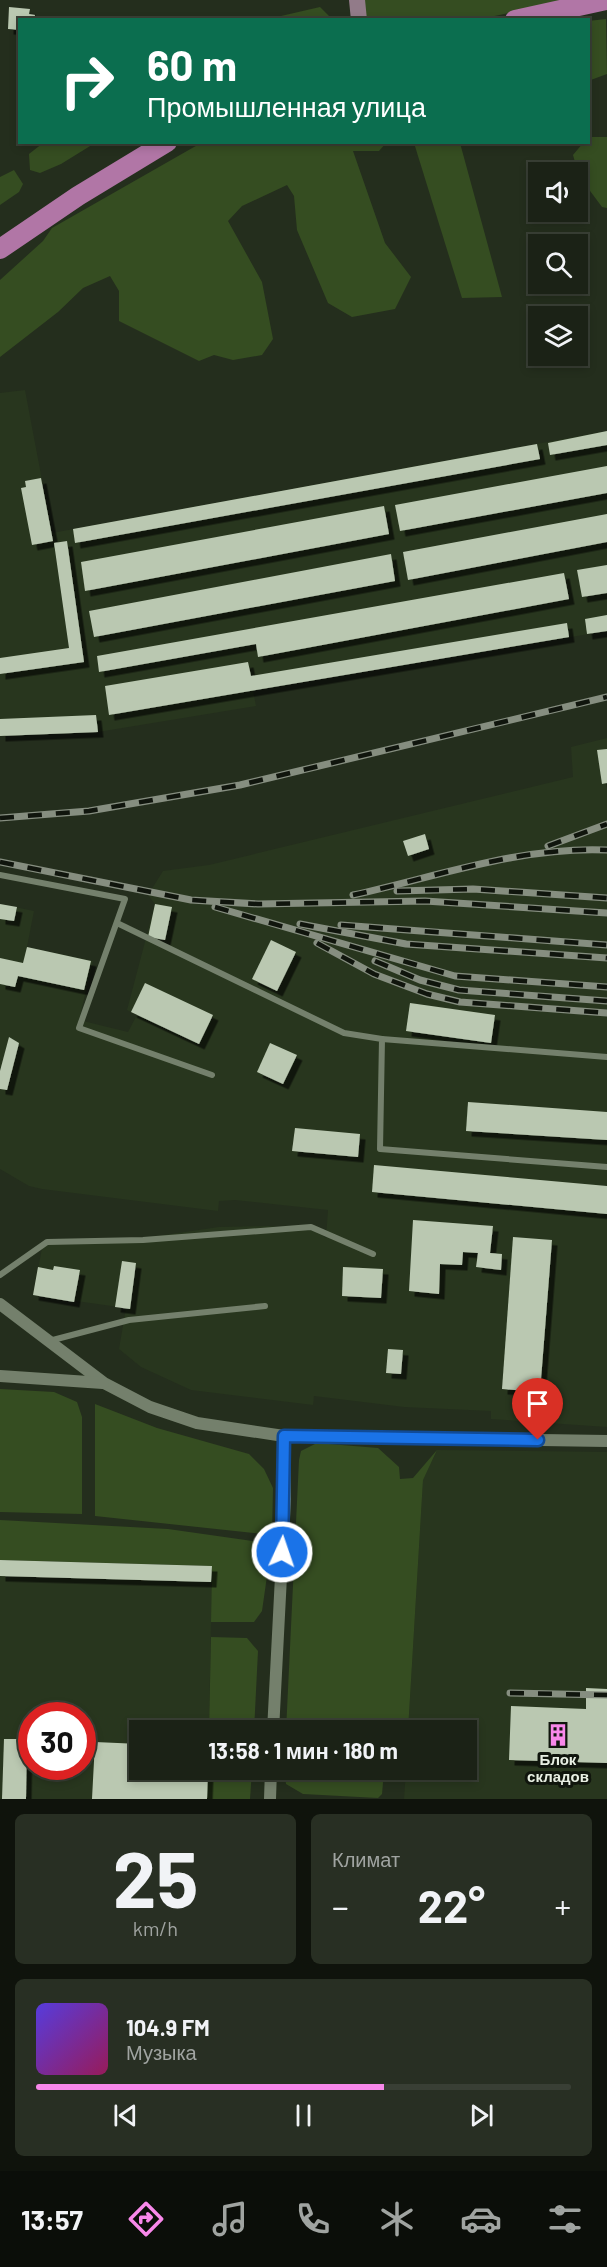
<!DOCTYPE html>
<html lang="ru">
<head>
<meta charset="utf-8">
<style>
  body { margin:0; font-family:Barlow,sans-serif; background:#282f23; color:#f1f3f6; height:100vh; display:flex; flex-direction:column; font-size:22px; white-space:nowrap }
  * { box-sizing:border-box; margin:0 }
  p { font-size:20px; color:#a0a4a1 }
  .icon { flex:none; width:33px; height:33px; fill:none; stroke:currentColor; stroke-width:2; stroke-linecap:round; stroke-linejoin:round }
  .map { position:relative; height:1799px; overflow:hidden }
  .drawer { display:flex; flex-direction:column; gap:15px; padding:15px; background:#0f130c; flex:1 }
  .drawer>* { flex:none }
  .banner { position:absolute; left:18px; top:18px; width:572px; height:126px; border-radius:0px; box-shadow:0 3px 9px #0003,0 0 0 2px #393f35; background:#0b6e4f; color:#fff; overflow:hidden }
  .controls { position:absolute; left:528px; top:162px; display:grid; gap:12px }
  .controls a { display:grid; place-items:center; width:60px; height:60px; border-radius:0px; background:#1b2216; box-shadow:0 3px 9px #0003,0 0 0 2px #393f35; font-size:30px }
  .speed { position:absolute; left:18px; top:1702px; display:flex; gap:12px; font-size:30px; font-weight:700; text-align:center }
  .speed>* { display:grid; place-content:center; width:78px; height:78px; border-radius:50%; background:#1b2216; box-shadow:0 3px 9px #0003,0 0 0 2px #393f35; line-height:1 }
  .speed .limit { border:9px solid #d22; background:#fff; color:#111 }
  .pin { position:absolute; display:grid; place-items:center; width:51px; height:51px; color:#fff; margin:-62px -26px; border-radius:50% 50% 50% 0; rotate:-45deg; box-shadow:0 0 6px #0007 }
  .pin .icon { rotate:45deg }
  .me { position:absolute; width:66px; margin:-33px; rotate:3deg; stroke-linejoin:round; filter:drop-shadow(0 0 4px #0008) }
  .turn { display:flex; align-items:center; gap:21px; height:126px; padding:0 30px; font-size:27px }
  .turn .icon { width:78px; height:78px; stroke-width:2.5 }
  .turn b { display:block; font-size:42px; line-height:51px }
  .big { font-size:45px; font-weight:700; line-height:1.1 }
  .drawer .widget { flex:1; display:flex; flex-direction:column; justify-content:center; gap:9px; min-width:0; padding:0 21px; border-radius:9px; background:#282f23 }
  .drawer .dial { align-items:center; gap:0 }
  .dial b { font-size:78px; line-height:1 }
  .song { display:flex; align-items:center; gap:18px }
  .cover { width:72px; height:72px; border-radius:9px; background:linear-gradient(135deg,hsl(250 70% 55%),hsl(330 70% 35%)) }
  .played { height:6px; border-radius:3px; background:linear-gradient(90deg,#f888ea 65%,#393f35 65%) }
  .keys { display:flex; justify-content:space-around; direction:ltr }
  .heat { display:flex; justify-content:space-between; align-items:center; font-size:33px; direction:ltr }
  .drawer .tiles { flex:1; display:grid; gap:15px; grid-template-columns:1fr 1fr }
  .widget:last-child { grid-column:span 2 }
  .trip { position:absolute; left:129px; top:1720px; width:348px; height:60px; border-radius:0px; background:#1b2216; box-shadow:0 3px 9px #0003,0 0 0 2px #393f35; font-weight:700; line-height:60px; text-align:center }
  .dock { display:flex; height:96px; justify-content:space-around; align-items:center; background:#0b0e09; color:#a0a4a1 }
  .dock .icon { width:42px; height:42px }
  .dock .active { color:#f888ea }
  .dock b { font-size:27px; color:#f1f3f6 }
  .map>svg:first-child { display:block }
</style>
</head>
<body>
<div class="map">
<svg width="607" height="1799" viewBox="0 0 607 1799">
  <defs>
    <filter id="shadow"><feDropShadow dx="5.5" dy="5.5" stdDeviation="0" flood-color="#0009"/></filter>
  </defs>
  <rect width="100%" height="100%" fill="#242e1d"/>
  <!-- built -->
  <g fill="#28361e" fill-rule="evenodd">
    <polygon points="25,390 52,533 607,431 607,631 253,690 256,706 98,732 0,736 0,393"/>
    <polygon points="607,738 607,1427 491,1419 491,1411 404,1407 314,1396 313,1405 191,1390 141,1367 119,1349 126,1308 33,1295 43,1243 138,1239 219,1227 269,1226 316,1231 326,1238 328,1210 235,1200 219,1201 218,1211 42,1189 29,1186 0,1169 0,904 34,911 27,947 93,961 79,1020 128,1032 137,1015 127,1010 155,904 148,895 163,871 209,865 573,777 571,747"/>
    <polygon points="437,1450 607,1452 607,1799 404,1799 406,1770 466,1770 466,1731 408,1731 423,1479"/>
    <path d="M0,1560L212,1566L209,1731H140V1770H208L207,1799H0ZM32,1716H82V1767H32Z"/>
  </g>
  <!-- green -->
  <g fill="#354d21">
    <polygon points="363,0 569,0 476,20 366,19"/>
    <polygon points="320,7 332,19 268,19"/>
    <polygon points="606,19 607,74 588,81 588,21"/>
    <polygon points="588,137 607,137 607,208 602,207 579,176 573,155 583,143 588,142"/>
    <polygon points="43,143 43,142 95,143 61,164 40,173 30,170 29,154"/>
    <polygon points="201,143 386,143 379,151 353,151 385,243 411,277 395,309 352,317 328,303 297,230 294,196 287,185 242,206 228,221 262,282 273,339 262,355 233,360 214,355 199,361 119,321 119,291 110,276 83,288 58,312 0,357 0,280 43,241 52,228"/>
    <polygon points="414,143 460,143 502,297 462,298"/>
    <polygon points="14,170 23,184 19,192 0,205 0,177"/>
    <polygon points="0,1389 54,1392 77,1402 82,1417 82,1514 0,1512"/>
    <polygon points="95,1404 157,1428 249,1454 264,1469 273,1488 272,1535 95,1516"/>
    <polygon points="317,1443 378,1448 399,1467 400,1479 413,1478 437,1450 423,1480 408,1731 286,1731 299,1460 301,1451"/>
    <polygon points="0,1520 168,1529 267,1543 271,1548 262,1611 254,1622 211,1622 212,1566 0,1560"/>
    <polygon points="211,1637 247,1638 258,1651 254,1731 209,1731"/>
    <polygon points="208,1770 252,1770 250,1799 207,1799"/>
    <polygon points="284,1770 406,1770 384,1771 382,1794 378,1798 303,1794 286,1784"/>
  </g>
  <!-- building -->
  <g fill="#bac8b1" filter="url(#shadow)">
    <polygon points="9,7 30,9 29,14 35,15 34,20 20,20 20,30 8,29"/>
    <polygon points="607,431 607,445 550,455 548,443"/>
    <polygon points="537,444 540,459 75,543 73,529"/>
    <polygon points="607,466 607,493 400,531 395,505"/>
    <polygon points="41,478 53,541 32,545 21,488 26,487 25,481"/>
    <polygon points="384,506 389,534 85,591 81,562"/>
    <polygon points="607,514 607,542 408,580 403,552"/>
    <polygon points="67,541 84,662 0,674 0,658 69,648 54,543"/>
    <polygon points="391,554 395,581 94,637 89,611"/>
    <polygon points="607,565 607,593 582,597 577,570"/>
    <polygon points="564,573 569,599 258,657 256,644 99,672 97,656"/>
    <polygon points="607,615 607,631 587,634 585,619"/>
    <polygon points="567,623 569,637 109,715 105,686 248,662 251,676"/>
    <polygon points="96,715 98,732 0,736 0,719"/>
    <polygon points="607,749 607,783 602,784 597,750"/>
    <polygon points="425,834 429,849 408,856 403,841"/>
    <polygon points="0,904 17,907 14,921 0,919"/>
    <polygon points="155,904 172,907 165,940 148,937"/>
    <polygon points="271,940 296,952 277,991 252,979"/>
    <polygon points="27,947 91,961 84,990 18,976 15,987 0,984 0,958 23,963"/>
    <polygon points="145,983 213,1015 199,1044 131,1012"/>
    <polygon points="410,1003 495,1015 491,1043 406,1031"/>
    <polygon points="9,1037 19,1043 7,1090 0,1089 0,1071"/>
    <polygon points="270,1043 297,1055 283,1084 257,1072"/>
    <polygon points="468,1102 607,1112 607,1140 466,1131"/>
    <polygon points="295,1128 360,1134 358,1157 292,1151"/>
    <polygon points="374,1165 607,1186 607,1214 372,1192"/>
    <polygon points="413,1220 493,1226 490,1253 502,1254 501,1270 476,1267 478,1253 463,1252 462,1265 440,1264 439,1294 409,1291"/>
    <polygon points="513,1237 552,1240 540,1392 502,1389"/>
    <polygon points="122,1261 136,1263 130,1309 115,1307"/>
    <polygon points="54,1266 80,1270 74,1302 33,1295 38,1267 53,1270"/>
    <polygon points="343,1267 383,1269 381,1298 342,1296"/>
    <polygon points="388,1349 403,1350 401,1374 386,1373"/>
    <polygon points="0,1560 212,1566 211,1582 0,1576"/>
    <polygon points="586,1688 607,1689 607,1763 509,1760 511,1706 586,1709"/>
    <polygon points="4,1739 27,1739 26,1799 2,1799"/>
    <polygon points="95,1742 140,1744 140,1770 208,1770 207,1799 92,1799"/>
  </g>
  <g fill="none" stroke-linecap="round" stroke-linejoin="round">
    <!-- lane -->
    <g stroke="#74806c" stroke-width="6">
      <polyline points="0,875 125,899 79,1028 212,1075"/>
      <polyline points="117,923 344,1033 382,1039 380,1149 607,1167"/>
      <polyline points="382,1039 607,1057"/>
      <polyline points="0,1275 47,1242 143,1240 311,1227 373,1254"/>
      <polyline points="49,1341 129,1320 265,1306"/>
    </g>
    <!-- street -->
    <g stroke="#74806c" stroke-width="12">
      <polyline points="0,1304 104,1383 150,1407 197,1423 284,1436 607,1441"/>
      <polyline points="0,1376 103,1383"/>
      <polyline points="273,1731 285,1499 284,1436"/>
      <polyline points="270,1799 271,1770"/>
    </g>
    <!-- secondary -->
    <polyline stroke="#927b89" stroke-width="16" points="357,0 359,20"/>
    <!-- primary -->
    <g stroke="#b176a6" stroke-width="20">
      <polyline points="515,20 606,0"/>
      <polyline points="0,249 78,196 167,142"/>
    </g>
    <!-- rail casing -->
    <g stroke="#868e80" stroke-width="7">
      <g id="rail">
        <polyline points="0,818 89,811 240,785 607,697"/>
        <polyline points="548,846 607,824"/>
        <polyline points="0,862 191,900 258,904 425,901 607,913"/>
        <polyline points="397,891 473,889 607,898"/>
        <path d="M353,895C436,877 521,846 607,850"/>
        <polyline points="215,907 455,976 607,987"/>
        <polyline points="300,924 406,944 607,958"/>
        <polyline points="341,925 607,945"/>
        <polyline points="317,943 374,974 427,994 460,1002 607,1013"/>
        <polyline points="375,961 420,980 459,990 607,1001"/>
        <polyline points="510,1693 607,1695"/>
      </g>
    </g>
    <!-- rail -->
    <use href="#rail" stroke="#10150d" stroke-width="4.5" stroke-dasharray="14" stroke-linecap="butt"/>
  </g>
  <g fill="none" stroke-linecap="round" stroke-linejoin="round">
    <!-- route casing -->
    <g stroke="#114b97" stroke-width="15">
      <polyline id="route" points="282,1552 284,1436 538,1440"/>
    </g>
    <!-- route -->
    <use href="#route" stroke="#1a73e8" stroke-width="10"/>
  </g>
  <!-- icons -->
  <defs>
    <g id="building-bare" transform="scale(1.8)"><path d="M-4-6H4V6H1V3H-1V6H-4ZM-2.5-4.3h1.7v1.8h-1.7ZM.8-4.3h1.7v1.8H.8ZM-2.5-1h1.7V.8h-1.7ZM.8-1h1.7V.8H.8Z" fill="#f888ea" stroke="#10150d" stroke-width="2.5" paint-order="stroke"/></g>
  </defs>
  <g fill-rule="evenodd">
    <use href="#building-bare" x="558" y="1735"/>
  </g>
  <g text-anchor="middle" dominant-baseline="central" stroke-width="6" stroke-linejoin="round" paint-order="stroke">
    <!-- poi labels -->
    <g font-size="15" font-weight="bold" fill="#e8efe3" stroke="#10150d">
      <text x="558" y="1759">Блок<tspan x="558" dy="17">складов</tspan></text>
    </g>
  </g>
</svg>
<div class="controls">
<a><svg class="icon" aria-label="sound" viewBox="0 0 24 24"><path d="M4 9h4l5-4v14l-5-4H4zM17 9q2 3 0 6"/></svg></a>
<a><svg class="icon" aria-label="search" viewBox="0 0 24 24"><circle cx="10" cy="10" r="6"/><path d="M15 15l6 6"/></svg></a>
<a><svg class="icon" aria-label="layers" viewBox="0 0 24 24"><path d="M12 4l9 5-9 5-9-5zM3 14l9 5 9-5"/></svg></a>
</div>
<div class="speed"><div class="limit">30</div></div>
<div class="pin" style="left:538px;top:1440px;background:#d93025"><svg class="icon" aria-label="arrive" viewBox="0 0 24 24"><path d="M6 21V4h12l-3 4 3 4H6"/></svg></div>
<svg class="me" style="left:282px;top:1552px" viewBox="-20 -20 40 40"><circle r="17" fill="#1a73e8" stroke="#fff" stroke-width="3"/><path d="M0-11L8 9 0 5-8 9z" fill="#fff"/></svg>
<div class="trip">13:58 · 1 мин · 180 m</div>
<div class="banner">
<div class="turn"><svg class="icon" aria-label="right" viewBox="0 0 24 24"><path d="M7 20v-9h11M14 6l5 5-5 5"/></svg><div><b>60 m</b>Промышленная улица</div></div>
</div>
</div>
<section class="drawer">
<div class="tiles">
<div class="widget dial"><b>25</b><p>km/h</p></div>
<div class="widget"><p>Климат</p>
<div class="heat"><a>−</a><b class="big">22°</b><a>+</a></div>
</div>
<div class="widget">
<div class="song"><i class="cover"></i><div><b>104.9 FM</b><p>Музыка</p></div></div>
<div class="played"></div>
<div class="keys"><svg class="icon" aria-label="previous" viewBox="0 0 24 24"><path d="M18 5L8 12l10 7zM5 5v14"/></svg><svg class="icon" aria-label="pause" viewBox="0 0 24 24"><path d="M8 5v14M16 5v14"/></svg><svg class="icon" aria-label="next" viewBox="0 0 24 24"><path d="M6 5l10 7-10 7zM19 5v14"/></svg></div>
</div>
</div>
</section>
<nav class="dock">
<b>13:57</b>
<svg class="icon active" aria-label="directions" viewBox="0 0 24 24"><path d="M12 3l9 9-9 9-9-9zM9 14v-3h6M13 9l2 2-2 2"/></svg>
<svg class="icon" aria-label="music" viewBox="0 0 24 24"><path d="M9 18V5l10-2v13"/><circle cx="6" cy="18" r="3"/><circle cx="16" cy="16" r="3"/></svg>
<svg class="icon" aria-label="phone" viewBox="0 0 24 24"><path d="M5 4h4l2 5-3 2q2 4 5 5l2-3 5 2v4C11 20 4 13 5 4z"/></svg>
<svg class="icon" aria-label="climate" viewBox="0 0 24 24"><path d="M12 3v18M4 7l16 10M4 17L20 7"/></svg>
<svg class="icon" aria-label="car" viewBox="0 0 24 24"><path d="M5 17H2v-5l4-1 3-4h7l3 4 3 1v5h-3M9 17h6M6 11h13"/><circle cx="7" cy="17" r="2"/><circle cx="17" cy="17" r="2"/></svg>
<svg class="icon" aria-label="filters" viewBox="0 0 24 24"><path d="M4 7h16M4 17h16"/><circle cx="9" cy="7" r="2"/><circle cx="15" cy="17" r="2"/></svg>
</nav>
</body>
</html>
